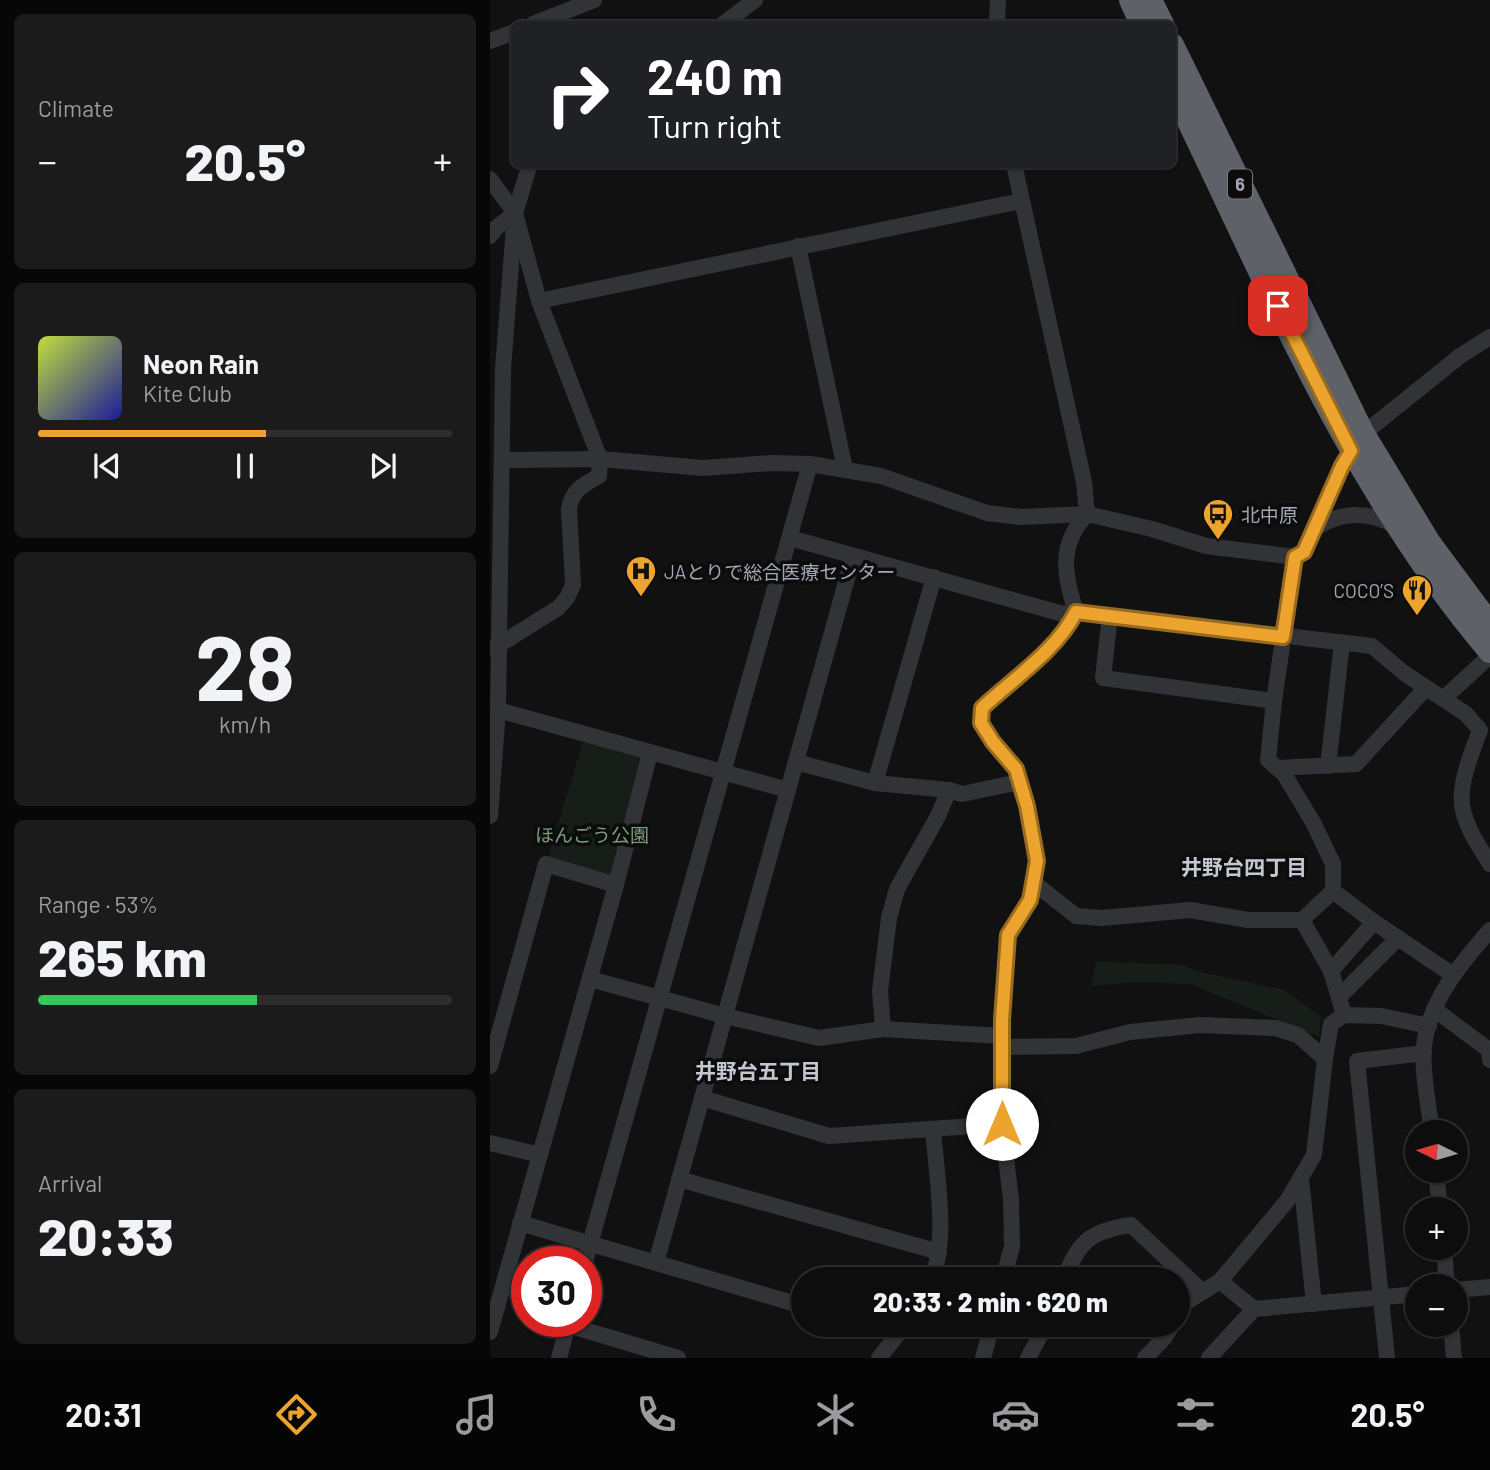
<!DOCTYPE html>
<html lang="en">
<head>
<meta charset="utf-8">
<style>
  body { margin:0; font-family:Barlow,"Noto Sans JP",sans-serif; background:#1b1b1c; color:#f1f3f6; height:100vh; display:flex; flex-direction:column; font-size:26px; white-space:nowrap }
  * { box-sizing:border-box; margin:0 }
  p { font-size:23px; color:#9a9c9e }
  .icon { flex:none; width:38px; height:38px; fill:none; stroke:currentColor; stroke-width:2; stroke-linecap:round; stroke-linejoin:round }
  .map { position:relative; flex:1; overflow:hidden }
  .details { display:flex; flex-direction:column; gap:14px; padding:14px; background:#070708; width:490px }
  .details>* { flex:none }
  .guide { position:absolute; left:21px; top:21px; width:665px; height:147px; border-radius:10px; box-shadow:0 2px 5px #0004,0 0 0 2px #2d2d2e; background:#202124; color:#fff; overflow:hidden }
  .needle { width:46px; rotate:275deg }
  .buttons { position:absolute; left:915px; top:1120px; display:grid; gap:14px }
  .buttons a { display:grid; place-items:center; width:63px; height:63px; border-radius:50%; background:#0d0d0e; box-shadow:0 2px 5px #0004,0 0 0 2px #2d2d2e; font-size:35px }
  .speed { position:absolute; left:21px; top:1246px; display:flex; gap:14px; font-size:35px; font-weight:700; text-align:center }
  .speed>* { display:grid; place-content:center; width:91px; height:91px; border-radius:50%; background:#0d0d0e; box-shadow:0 2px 5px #0004,0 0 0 2px #2d2d2e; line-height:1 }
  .speed .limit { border:10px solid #d22; background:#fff; color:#111 }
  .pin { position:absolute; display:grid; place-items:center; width:60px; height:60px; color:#fff; margin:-30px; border-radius:14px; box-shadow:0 4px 10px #0006 }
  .me { position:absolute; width:77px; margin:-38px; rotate:0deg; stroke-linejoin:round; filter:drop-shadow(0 0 5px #0008) }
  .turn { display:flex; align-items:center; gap:24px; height:147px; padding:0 21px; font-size:32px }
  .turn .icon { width:91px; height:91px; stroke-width:2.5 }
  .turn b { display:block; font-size:49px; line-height:60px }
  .big { font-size:52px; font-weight:800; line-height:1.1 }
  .details .tile { flex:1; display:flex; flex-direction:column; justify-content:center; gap:10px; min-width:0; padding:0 24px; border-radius:10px; background:#1b1b1c }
  .details .dial { align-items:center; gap:0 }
  .dial b { font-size:91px; line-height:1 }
  .song { display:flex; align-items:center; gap:21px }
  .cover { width:84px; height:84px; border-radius:10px; background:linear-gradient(135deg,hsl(70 70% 55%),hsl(240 70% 35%)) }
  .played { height:7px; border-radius:4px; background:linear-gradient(90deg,#eca42f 55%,#2d2d2e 55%) }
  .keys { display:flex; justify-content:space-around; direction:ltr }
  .heat { display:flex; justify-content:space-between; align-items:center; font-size:38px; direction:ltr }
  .charge { height:10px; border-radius:5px; background:linear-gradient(90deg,#34c759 53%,#2d2d2e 0) }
  .trip { position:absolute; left:301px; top:1267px; width:399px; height:70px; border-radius:35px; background:#0d0d0e; box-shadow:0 2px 5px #0004,0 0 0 2px #2d2d2e; font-weight:800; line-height:70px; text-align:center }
  .dock { display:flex; height:112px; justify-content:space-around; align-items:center; background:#050506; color:#9a9c9e }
  .dock .icon { width:49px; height:49px }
  .dock .on { color:#eca42f }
  .dock b { font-size:32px; color:#f1f3f6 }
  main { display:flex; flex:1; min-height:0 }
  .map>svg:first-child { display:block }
</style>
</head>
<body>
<main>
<section class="details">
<div class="tile"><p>Climate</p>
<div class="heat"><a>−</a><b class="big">20.5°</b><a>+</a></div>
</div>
<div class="tile">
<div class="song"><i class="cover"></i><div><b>Neon Rain</b><p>Kite Club</p></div></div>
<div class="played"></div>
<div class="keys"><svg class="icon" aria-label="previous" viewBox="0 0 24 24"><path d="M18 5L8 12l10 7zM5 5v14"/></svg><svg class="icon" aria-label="pause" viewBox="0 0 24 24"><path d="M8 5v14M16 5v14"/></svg><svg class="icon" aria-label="next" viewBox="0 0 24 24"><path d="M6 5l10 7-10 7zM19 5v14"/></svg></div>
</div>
<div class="tile dial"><b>28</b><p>km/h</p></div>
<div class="tile"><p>Range · 53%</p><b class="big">265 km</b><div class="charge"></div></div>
<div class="tile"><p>Arrival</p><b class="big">20:33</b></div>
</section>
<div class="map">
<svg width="1000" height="1358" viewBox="0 0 1000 1358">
  <rect width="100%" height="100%" fill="#111112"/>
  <!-- green -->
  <g fill="#171d18">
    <polygon points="95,735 160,753 126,885 56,864"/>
    <polygon points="606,961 692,965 711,972 795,990 831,1017 829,1037 700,984 644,982 601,986"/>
  </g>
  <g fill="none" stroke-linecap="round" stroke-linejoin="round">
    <!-- minor -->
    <g stroke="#323337" stroke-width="16">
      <polyline points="43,24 104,0"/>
      <polyline points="233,24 265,0"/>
      <polyline points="507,24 508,0"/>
      <polyline points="0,41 24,32"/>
      <path d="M0,179L25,213L49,301L110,459L109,476C93,485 82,490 79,509L83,585L77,598L68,608L4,648"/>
      <polyline points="0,236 6,228 25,213"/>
      <polyline points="308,246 355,469"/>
      <polyline points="49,301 531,201"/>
      <polyline points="12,460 110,459 213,468 282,463 320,464 391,476 497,513 531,517 597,514 662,529 716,546 805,557 814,552 852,466 873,434 970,356 1000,337"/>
      <path d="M824,529C851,511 876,511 905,525"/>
      <path d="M300,538L573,614L586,612L620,615L882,646L914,673L976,714L990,730C982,752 967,787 973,810C977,829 990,848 1000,864"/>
      <polyline points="805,557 784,701 778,760 794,774 824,824 843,864 843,891 884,922 963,975"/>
      <polyline points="620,615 613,678 784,701"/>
      <polyline points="953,699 1000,656"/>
      <polyline points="8,710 298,790"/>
      <polyline points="306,762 385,783 459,790 472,794 529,782"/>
      <polyline points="838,766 852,643"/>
      <polyline points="787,768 866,764 935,689"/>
      <polyline points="385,783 444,577"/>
      <polyline points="0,816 8,710 13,369 25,213 40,164"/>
      <polyline points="543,882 586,916 612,918 700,910 758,920 812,920 843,891"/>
      <polyline points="812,920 841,971 854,1015"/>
      <polyline points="841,971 884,922"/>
      <polyline points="100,979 235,1016 329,1038 393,1029 512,1036"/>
      <polyline points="849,997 908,938"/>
      <polyline points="944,1009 999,1050 1000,1060"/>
      <polyline points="393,1029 390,991 399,918 407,889 448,816 459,790"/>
      <polyline points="512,1047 586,1046 640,1032 710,1025 785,1028 808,1035 835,1059"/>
      <polyline points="0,1066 56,864 126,885"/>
      <polyline points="212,1098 339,1136 512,1124"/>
      <path d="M942,1132C939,1109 931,1067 934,1046C939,1001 971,963 1000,930"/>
      <polyline points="0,1143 50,1155"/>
      <polyline points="946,1171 950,1209"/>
      <polyline points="811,1178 824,1304"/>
      <polyline points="189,1179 449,1252"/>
      <polyline points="30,1223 313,1306"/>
      <polyline points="954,1248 957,1286"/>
      <polyline points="95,1262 320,464"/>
      <polyline points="166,1263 363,557"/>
      <path d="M441,1279C459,1242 446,1172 443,1130"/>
      <path d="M513,1279L522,1247L521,1200L512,1124L511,1020L518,935L540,900L546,861L537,806L526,769L503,742L491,724L492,708C524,678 566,651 586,612C574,575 568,545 597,514L594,482L524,164"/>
      <path d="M574,1279C589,1241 600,1231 641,1225L713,1292"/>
      <polyline points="730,1281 764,1309"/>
      <polyline points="966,1290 1000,1287"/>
      <polyline points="688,1316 695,1303 730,1281 797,1201 824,1155 835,1059 841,1024 854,1015 891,1016 939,1026"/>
      <polyline points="78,1325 188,1358"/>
      <polyline points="377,1325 408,1334"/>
      <polyline points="961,1325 964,1358"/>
      <polyline points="0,1332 126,885 160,753"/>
      <polyline points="69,1358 79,1321"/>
      <polyline points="389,1358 415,1325"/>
      <polyline points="493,1358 502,1325"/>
      <polyline points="538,1358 556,1325"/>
      <polyline points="655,1358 675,1337 682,1325"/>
      <polyline points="719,1358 764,1309 928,1294"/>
      <polyline points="897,1358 867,1061 934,1053"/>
    </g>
    <!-- highway -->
    <g stroke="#5e6168" stroke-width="24">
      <polyline points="641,0 652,24"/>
      <polyline points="660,0 672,24"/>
      <polyline points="682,45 873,434 939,543 1000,625"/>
      <path d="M682,86C777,281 859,485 1000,651"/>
    </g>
  </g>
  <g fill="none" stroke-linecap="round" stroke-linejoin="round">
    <!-- route casing -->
    <g stroke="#996b1f" stroke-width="18">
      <path id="route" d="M512,1124V1020L518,935L540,900L547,861L537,806L526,769L503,742L491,723L492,708C524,678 566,651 586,612L793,637L805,557L814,552L852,466L861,451L788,306"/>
    </g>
    <!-- route -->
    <use href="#route" stroke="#eca42f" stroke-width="12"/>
  </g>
  <!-- icons -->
  <defs>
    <g id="bus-pin" transform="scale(1.575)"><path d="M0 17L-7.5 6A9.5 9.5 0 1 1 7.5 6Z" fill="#eca42f" stroke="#0c0c0d"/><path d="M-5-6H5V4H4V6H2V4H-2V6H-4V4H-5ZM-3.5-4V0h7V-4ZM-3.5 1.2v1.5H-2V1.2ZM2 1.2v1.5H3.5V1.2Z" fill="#111"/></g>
    <g id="hospital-pin" transform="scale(1.575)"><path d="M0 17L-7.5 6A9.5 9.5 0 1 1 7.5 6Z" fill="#eca42f" stroke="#0c0c0d"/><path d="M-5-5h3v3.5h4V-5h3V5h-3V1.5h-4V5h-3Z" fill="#111"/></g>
    <g id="restaurant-pin" transform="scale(1.575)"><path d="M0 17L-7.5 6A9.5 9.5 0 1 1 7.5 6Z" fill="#eca42f" stroke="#0c0c0d"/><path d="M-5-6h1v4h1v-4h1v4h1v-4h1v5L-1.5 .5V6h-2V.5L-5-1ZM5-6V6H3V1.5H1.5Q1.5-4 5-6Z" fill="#111"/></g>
  </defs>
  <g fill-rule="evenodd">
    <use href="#bus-pin" x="728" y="514"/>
    <use href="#hospital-pin" x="151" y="571"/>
    <use href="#restaurant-pin" x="927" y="590"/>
  </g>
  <g text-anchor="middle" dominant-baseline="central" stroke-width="7" stroke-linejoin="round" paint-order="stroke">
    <!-- shield labels -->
    <rect fill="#0c0c0d" stroke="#757981" stroke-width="2" x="738" y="169.5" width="24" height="29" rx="5"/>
    <g font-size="18" font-weight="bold" fill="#a2a8b3">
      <text x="750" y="184">6</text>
    </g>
    <!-- poi labels -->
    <g font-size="19" fill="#a2a8b3" stroke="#0c0c0d" text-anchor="start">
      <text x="751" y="514">北中原</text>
      <text x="174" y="571">JAとりで総合医療センター</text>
      <text x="904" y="590" text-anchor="end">COCO’S</text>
    </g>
    <!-- park labels -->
    <g font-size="19" fill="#7a9d7a" stroke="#0c0c0d">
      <text x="102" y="834">ほんごう公園</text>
    </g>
    <!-- neighbourhood labels -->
    <g font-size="21" font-weight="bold" fill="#c3c7cf" stroke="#0c0c0d">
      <text x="754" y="866">井野台四丁目</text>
      <text x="268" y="1070">井野台五丁目</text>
    </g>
  </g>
</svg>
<div class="buttons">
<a><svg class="needle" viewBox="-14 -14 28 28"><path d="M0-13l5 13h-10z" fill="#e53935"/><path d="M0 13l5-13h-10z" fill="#9a9c9e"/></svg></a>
<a>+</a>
<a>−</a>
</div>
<div class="speed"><div class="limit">30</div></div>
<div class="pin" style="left:788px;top:306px;background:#d93025"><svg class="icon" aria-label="arrive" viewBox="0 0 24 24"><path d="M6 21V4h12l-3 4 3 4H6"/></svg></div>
<svg class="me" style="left:512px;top:1124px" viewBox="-20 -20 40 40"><circle r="19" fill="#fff"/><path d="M0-13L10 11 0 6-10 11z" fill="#eca42f"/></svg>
<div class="trip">20:33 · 2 min · 620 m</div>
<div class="guide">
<div class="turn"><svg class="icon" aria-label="right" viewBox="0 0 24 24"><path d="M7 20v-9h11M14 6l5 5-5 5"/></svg><div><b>240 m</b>Turn right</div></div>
</div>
</div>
</main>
<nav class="dock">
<b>20:31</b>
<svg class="icon on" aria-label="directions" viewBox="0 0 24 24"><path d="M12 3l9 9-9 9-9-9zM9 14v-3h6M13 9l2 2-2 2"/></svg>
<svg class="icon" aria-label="music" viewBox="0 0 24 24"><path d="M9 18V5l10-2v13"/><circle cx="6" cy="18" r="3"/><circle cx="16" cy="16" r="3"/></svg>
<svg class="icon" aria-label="phone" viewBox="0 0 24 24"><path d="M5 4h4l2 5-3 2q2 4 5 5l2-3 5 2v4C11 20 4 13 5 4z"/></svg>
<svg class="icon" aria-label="climate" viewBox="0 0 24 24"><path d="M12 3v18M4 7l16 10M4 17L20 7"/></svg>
<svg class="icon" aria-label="car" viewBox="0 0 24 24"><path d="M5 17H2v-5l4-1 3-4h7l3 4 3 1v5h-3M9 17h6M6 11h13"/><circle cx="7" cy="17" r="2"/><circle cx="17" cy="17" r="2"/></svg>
<svg class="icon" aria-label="filters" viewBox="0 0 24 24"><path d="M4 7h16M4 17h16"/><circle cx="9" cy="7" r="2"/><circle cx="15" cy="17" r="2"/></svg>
<b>20.5°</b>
</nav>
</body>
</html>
